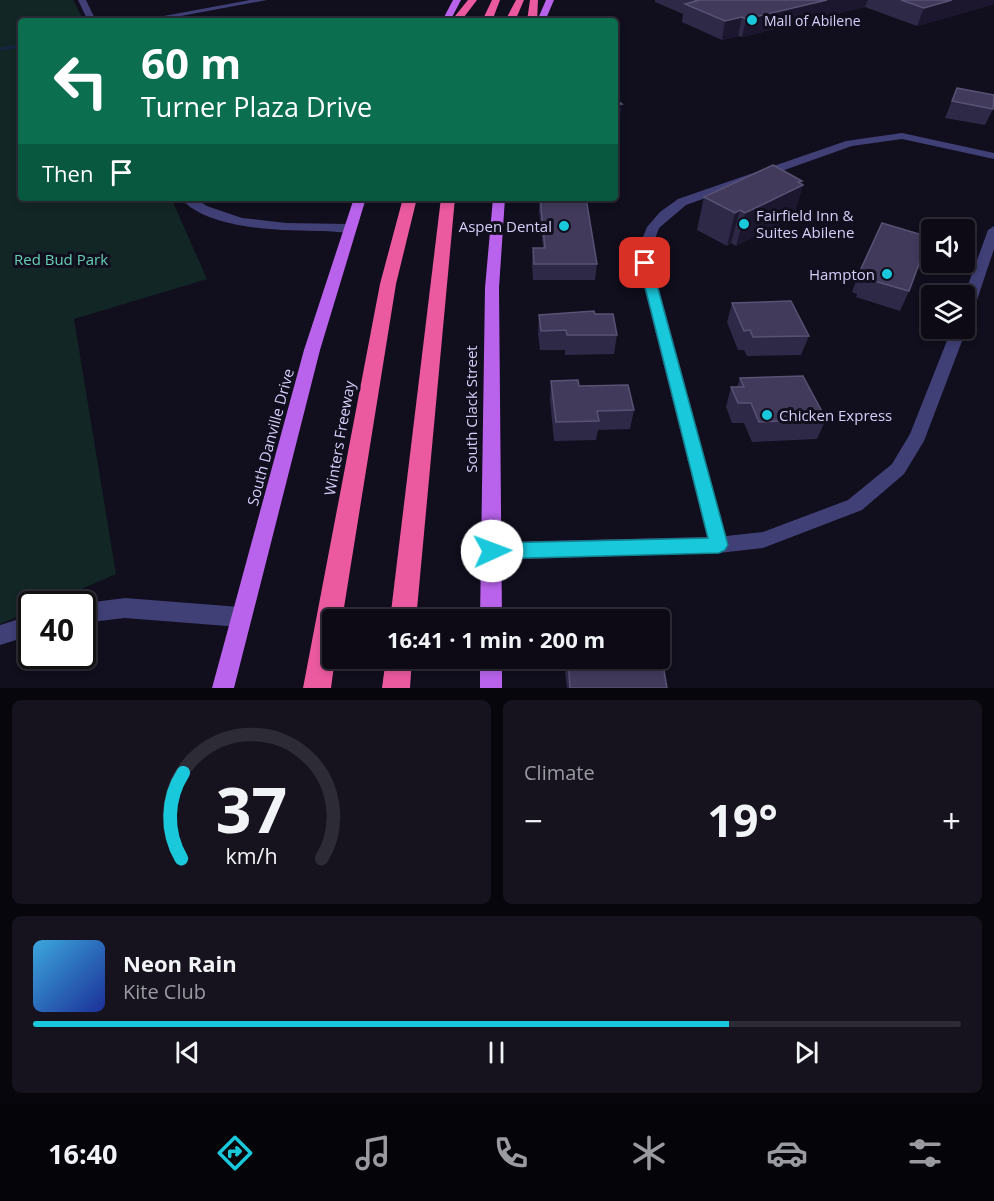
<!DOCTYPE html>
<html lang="en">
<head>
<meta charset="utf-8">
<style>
  body { margin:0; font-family:"Open Sans",sans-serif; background:#16131f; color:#f1f3f6; height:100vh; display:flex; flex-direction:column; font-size:22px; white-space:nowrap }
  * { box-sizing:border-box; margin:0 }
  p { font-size:20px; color:#9a9aa1 }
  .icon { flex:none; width:33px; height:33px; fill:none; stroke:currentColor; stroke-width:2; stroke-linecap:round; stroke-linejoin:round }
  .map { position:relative; height:688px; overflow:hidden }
  .panel { display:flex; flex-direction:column; gap:12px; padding:12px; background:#07060c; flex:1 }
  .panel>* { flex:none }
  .banner { position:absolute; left:18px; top:18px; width:600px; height:183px; border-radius:6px; box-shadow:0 3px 9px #0003,0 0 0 2px #2d2b35; background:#0b6e4f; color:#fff; overflow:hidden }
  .fabs { position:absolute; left:921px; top:219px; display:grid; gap:12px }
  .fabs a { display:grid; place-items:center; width:54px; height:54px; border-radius:6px; background:#0d0a16; box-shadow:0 3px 9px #0003,0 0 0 2px #2d2b35; font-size:30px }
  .speed { position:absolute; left:18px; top:591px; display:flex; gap:12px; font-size:30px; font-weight:700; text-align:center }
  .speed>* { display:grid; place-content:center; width:78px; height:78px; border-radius:50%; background:#0d0a16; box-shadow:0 3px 9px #0003,0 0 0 2px #2d2b35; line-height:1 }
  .speed .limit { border:3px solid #111; border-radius:9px; background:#fff; color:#111 }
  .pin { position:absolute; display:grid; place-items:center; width:51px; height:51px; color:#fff; margin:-26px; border-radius:12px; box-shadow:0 3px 9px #0006 }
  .me { position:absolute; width:66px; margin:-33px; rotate:88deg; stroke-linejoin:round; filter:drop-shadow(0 0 4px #0008) }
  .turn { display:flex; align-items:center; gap:21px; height:126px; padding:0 24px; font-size:27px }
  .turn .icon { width:78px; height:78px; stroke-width:2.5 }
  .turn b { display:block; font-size:42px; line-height:51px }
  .then { display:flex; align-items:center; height:57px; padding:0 24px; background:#0003; gap:12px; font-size:22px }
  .big { font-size:45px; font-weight:700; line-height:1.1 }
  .panel .tile { flex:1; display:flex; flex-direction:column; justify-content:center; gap:9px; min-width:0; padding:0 21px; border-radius:9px; background:#16131f }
  .panel .dial { align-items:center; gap:0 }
  .dial svg { height:156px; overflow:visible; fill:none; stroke:#2d2b35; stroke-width:7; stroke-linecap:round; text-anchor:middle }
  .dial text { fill:#f1f3f6; stroke:none }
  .song { display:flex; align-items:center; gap:18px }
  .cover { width:72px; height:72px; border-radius:9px; background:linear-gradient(135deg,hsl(200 70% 55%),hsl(230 70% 35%)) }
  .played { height:6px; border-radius:3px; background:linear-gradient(90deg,#1ac8db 75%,#2d2b35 75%) }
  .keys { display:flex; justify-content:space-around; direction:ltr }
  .heat { display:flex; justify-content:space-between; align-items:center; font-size:33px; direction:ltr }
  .panel .tiles { flex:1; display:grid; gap:12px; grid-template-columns:1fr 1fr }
  .tile:last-child { grid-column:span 2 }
  .trip { position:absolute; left:322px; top:609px; width:348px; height:60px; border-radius:6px; background:#0d0a16; box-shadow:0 3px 9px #0003,0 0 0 2px #2d2b35; font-weight:700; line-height:60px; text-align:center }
  .menu { display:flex; height:96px; justify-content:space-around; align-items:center; background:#050409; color:#9a9aa1 }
  .menu .icon { width:42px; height:42px }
  .menu .active { color:#1ac8db }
  .menu b { font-size:27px; color:#f1f3f6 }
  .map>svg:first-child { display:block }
</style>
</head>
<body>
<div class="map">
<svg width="994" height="688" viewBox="0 0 994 688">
  <rect width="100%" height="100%" fill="#110e1d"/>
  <!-- green -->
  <polygon fill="#122625" points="0,0 73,0 84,21 21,21 21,198 171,198 207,279 74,319 116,574 46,604 32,604 31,611 0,624"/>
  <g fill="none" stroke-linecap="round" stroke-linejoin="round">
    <!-- stream -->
    <polyline stroke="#142641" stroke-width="3" points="0,49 21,46"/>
    <!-- minor -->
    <g fill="#403f76" fill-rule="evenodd">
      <polygon points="78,0 86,0 96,21 88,21"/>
      <polygon points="250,0 267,0 154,21 137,21"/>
      <polygon points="902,133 994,153 994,159 902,139 852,146 686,205 659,228 654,242 652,263 726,536 763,532 848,500 892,464 910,434 952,328 964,328 965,325 967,328 924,441 904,474 862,510 763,548 719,553 492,560 485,557 482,551 485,545 492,542 707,537 638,263 641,242 647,227 660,212 678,199 846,141"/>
      <path d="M180,198H194L207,206L242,218L286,223L349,224L355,228C348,235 333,231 324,231C282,230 210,231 180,198Z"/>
      <polygon points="994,226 994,249 971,318 964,323 964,296 988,230"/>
      <polygon points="125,598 240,607 247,610 251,617 247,624 240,627 125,618 82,623 82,604 78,604"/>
      <polygon points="32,615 32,635 0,645 0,625"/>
    </g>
    <!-- major -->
    <g fill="#b963ec" fill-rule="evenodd">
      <polygon points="453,0 461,0 450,21 442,21"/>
      <polygon points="546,0 554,0 545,21 537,21"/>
      <polygon points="354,198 366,198 320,350 234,688 212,688 304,350"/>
      <polygon points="493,198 505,198 499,288 502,620 480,620 485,288"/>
      <rect x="480" y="658" width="22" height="30"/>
    </g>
    <!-- highway -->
    <g fill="#eb599f" fill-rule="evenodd">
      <polygon points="468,0 477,0 461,21 451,21"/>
      <polygon points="492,0 500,0 492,21 482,21"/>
      <polygon points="516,0 524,0 515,21 505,21"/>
      <polygon points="530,0 538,0 537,21 527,21"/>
      <polygon points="403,198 417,198 396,284 342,620 333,620 333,658 335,658 331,688 303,688 380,284"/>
      <polygon points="441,198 455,198 416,620 390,620"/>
      <polygon points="386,658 412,658 410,688 382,688"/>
    </g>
  </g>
  <!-- wall -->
  <g fill="#2f2948">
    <polygon points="655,0 994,0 994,4 917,26 865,7 742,37 738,36 722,40 682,22 683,14 655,2"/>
    <polygon points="957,88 993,109 985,125 945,118"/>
    <polygon points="802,181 801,184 803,185 793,217 736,246 731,243 727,246 697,230 704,197"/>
    <polygon points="540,198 597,264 595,280 533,280 532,264 533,248 543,248 539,211"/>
    <polygon points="859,273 909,291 900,311 856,297 857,294 852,292"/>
    <polygon points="732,303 809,336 801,355 747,356 744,350 738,350 727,322"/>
    <polygon points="595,314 617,335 614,354 565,355 565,350 540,350 538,334 539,315"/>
    <polygon points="740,378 826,419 817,439 752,442 744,423 732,423 726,407 731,387 737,387"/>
    <polygon points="551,381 579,386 634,410 630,429 598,430 596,440 554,441 550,400"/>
    <polygon points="567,658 660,658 667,688 567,688 565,671"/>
  </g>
  <!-- shaded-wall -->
  <g fill="#1c162f">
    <polygon points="827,0 868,0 865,7 742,37 746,19"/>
    <polygon points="952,0 994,0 994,4 917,26 924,8"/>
    <polygon points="742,17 738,36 722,40 725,21"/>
    <polygon points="622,104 620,120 615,121 615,105"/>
    <polygon points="802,181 800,186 803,185 793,217 736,246 745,213"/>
    <polygon points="740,210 731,243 727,246 735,213"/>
  </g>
  <!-- building -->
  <g fill="#413a5b" stroke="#585274" stroke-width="1.5">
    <polygon points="694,0 827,0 746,19 742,17 725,21 685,4 697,1"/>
    <polygon points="901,0 952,0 924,8"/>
    <polygon points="957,88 994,95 993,109 952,101"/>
    <polygon points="615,99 622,104 615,105"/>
    <polygon points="773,165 802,181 798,182 803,185 745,213 740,210 735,213 704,197"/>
    <polygon points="540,198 586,198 597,264 534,264 533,248 545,248"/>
    <polygon points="882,223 929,237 909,291 864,278 866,275 859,273"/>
    <polygon points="791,301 809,336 753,337 750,330 744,331 732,303"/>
    <polygon points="594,311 595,314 613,314 617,335 567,335 566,330 541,331 539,315"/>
    <polygon points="803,376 826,419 759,422 751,403 738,403 731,387 744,387 740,378"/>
    <polygon points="578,380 579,386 628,385 634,410 597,411 599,421 556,422 551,381"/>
    <polygon points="660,647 667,688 570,688 568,658 660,658"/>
  </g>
  <!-- route -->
  <polygon fill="#1ac8db" stroke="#11828e" stroke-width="1.5" points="645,260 651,263 728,545 725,550 719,553 492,559 485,557 483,551 485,546 492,543 708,538 639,263"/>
  <!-- markers -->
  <g fill="#1ac8db" stroke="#110e1d" stroke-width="2">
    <circle cx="752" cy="20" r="6"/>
    <circle cx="744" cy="224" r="6"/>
    <circle cx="564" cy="226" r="6"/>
    <circle cx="887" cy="274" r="6"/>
    <circle cx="767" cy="415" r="6"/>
  </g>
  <g text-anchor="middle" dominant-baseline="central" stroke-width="6" stroke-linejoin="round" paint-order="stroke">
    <!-- far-poi labels -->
    <g font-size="14" fill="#d4cff9" stroke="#110e1d" text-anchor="start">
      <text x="764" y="20">Mall of Abilene</text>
    </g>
    <!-- poi labels -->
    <g font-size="15" fill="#d4cff9" stroke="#110e1d" text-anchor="start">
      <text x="756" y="215">Fairfield Inn &amp;<tspan x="756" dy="17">Suites Abilene</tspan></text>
      <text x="552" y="226" text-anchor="end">Aspen Dental</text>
      <text x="875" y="274" text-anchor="end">Hampton</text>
      <text x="779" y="415">Chicken Express</text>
    </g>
    <!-- park labels -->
    <g font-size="15" fill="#65d0b5" stroke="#110e1d">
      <text x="61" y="259">Red Bud Park</text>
    </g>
    <!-- street labels -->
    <g font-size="15" fill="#d4cff9" stroke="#110e1d">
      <text transform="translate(471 409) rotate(-90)">South Clack Street</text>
      <text transform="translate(270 437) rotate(-75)">South Danville Drive</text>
      <text transform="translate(339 438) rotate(-80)">Winters Freeway</text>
    </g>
  </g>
</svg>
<div class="fabs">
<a><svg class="icon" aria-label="sound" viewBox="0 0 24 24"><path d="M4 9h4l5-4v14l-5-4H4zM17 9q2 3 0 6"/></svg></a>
<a><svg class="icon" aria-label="layers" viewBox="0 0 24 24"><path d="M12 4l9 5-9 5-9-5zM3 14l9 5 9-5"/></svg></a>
</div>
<div class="speed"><div class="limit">40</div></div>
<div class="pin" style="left:645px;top:263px;background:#d93025"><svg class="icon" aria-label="arrive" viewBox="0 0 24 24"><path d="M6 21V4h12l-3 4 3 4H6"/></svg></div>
<svg class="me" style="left:492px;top:551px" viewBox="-20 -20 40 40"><circle r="19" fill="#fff"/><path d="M0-13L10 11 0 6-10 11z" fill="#1ac8db"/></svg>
<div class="trip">16:41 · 1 min · 200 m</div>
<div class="banner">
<div class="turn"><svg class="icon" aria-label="left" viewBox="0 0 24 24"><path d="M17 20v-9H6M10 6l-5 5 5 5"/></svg><div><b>60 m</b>Turner Plaza Drive</div></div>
<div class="then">Then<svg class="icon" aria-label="arrive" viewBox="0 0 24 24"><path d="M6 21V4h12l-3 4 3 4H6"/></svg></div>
</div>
</div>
<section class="panel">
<div class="tiles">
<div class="tile dial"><svg viewBox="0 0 100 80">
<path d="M14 69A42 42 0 1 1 86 69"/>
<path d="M14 69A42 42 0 0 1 15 25" stroke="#1ac8db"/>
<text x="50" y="56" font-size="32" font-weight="700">37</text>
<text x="50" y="72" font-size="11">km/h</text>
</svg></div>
<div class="tile"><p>Climate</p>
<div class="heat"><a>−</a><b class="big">19°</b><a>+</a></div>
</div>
<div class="tile">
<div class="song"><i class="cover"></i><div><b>Neon Rain</b><p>Kite Club</p></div></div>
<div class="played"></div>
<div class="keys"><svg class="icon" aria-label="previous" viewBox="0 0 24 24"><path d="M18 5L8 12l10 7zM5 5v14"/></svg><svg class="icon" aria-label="pause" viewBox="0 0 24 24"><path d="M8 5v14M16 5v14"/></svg><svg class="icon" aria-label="next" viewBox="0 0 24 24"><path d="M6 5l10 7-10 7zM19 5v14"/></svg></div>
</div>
</div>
</section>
<nav class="menu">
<b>16:40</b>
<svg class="icon active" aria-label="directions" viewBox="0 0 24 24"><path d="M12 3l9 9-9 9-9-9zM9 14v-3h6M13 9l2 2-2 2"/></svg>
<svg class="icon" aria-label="music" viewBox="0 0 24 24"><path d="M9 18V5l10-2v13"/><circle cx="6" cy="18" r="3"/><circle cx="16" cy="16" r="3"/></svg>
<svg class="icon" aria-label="phone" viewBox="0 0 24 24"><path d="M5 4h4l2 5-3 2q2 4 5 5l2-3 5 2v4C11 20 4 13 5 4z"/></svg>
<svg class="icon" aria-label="climate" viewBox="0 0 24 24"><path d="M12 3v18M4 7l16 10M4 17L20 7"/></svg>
<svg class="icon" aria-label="car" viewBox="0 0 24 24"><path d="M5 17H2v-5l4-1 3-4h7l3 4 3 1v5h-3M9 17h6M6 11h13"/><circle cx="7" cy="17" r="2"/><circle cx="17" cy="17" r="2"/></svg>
<svg class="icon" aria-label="filters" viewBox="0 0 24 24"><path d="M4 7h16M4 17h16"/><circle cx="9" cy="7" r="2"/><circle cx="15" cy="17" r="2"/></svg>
</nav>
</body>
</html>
